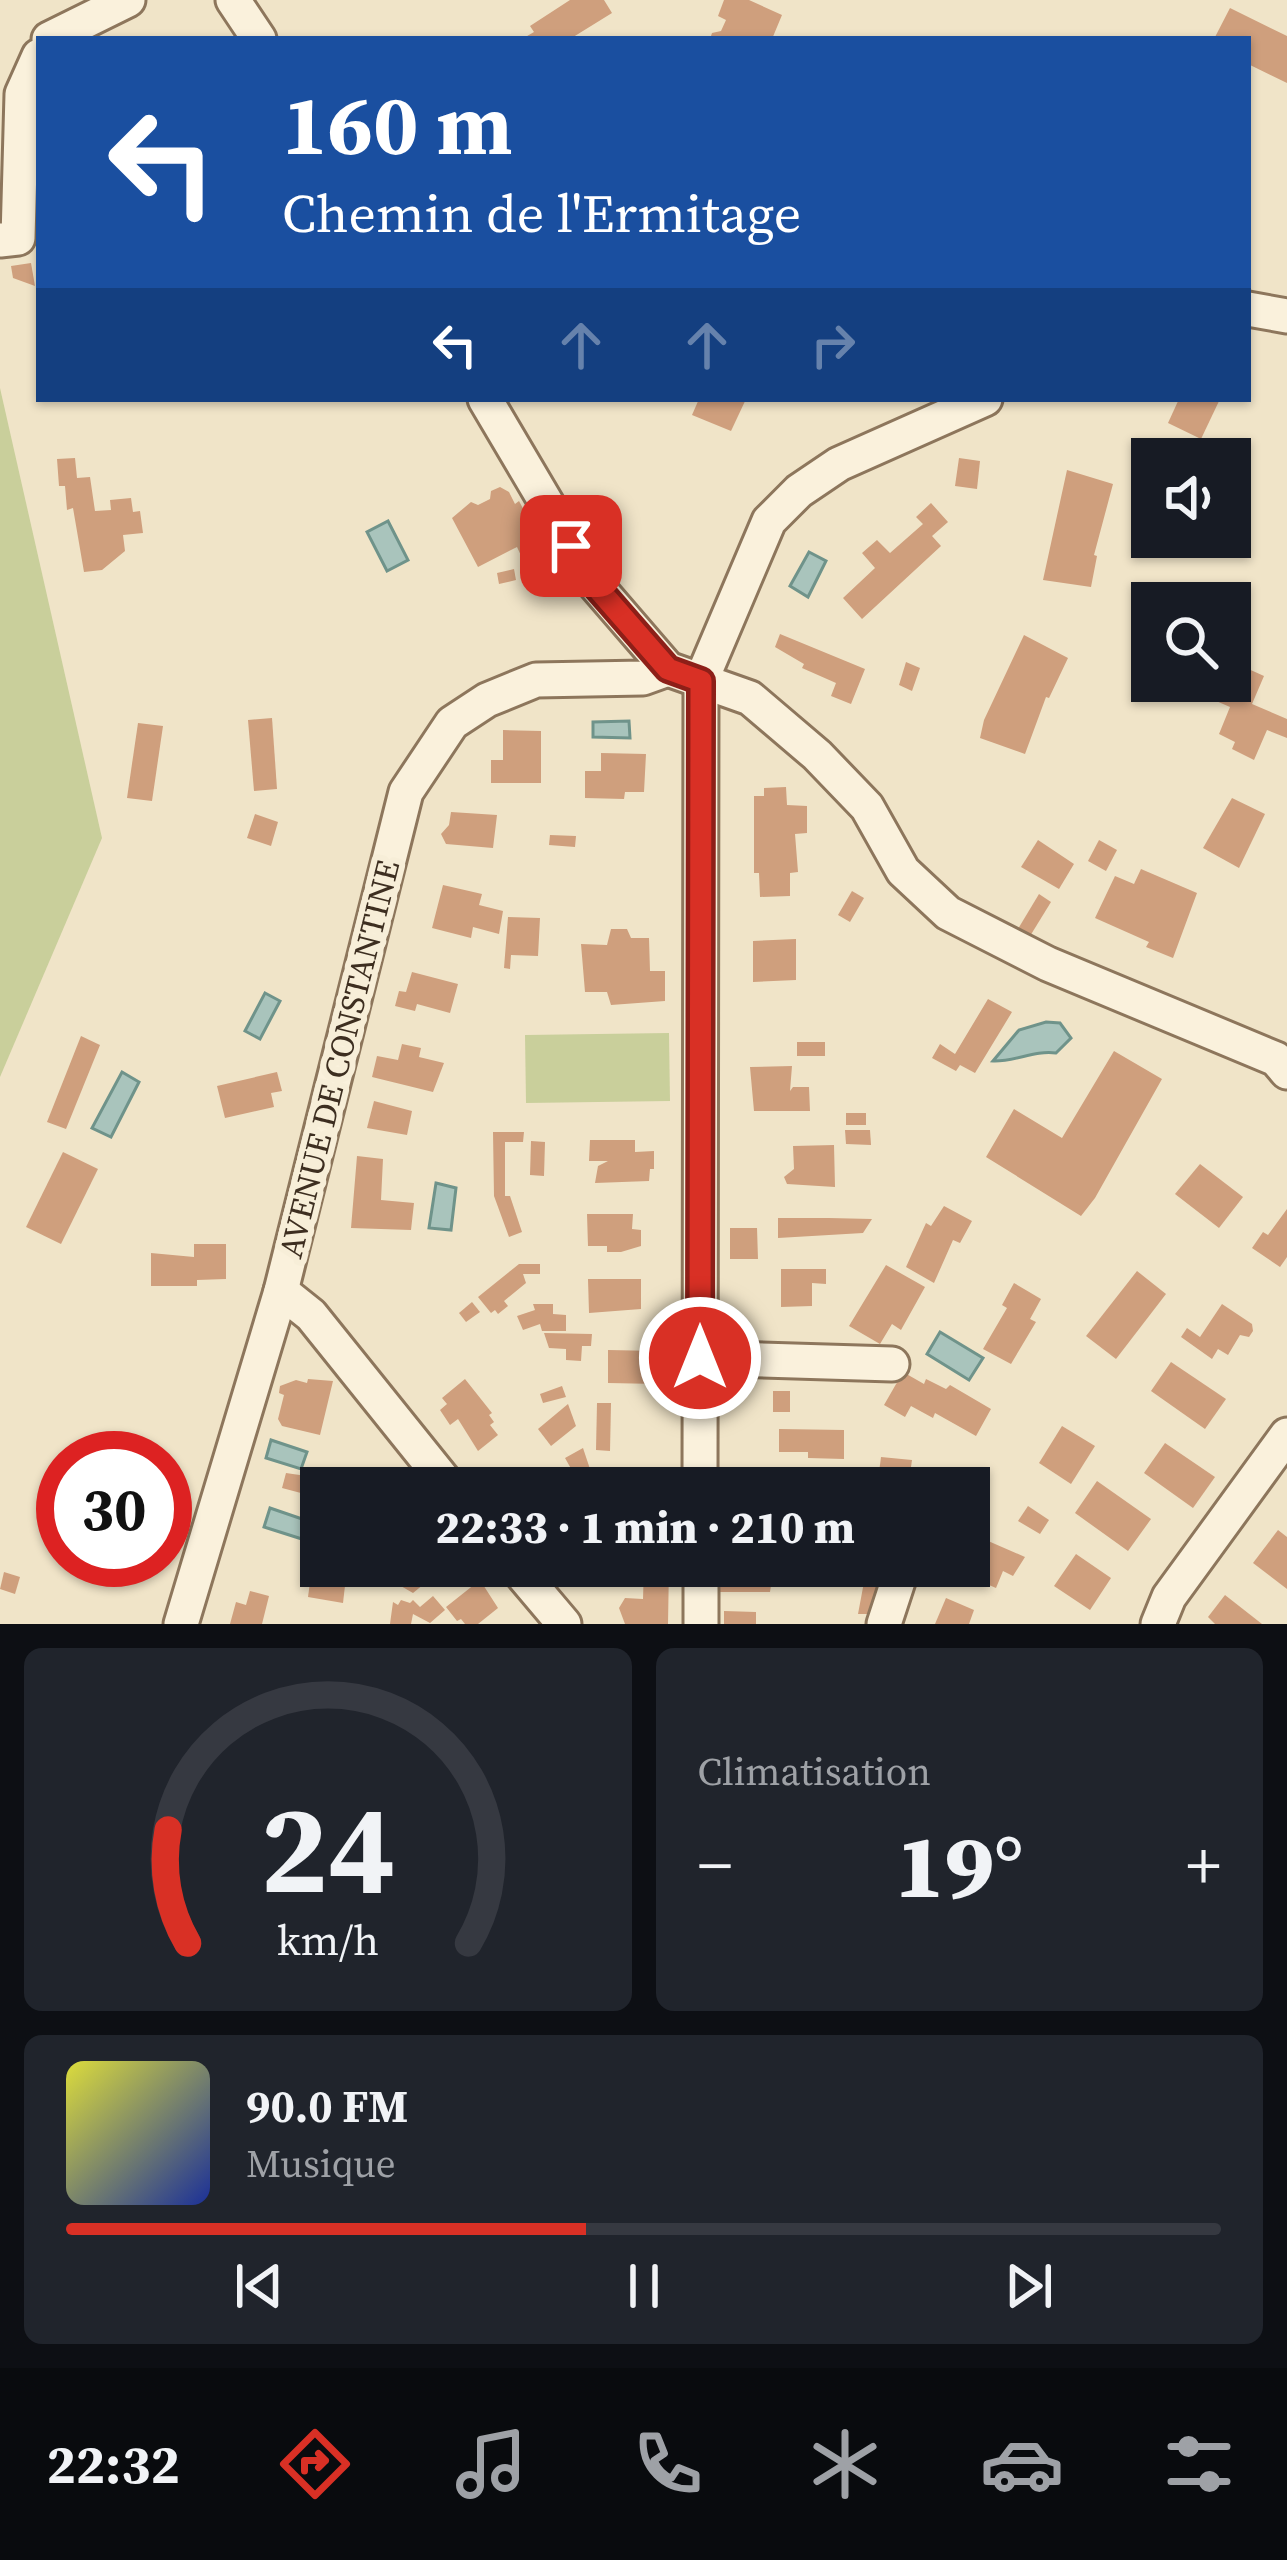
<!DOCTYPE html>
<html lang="fr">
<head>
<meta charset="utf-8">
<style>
  body { margin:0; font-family:"Source Serif 4",serif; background:#20242c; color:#f1f3f6; height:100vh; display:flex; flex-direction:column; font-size:45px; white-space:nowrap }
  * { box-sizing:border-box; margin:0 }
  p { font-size:39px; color:#9ea1a6 }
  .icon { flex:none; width:66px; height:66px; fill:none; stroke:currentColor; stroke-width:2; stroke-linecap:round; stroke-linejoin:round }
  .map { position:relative; height:1624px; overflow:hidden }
  .side { display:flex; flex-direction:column; gap:24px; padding:24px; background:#0d0f14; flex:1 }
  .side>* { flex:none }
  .guide { position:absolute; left:36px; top:36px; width:1215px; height:366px; border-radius:0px; box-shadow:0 3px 9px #0004; background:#1a4fa0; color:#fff; overflow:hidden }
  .controls { position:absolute; left:1131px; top:438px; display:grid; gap:24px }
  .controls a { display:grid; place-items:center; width:120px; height:120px; border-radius:0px; background:#171b24; box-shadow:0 3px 9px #0004; font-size:60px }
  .speed { position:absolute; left:36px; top:1431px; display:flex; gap:24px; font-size:60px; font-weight:700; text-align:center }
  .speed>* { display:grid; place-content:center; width:156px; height:156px; border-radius:50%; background:#171b24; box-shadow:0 3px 9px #0004; line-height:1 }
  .speed .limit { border:18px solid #d22; background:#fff; color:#111 }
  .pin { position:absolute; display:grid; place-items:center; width:102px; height:102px; color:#fff; margin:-51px; border-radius:24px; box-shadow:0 6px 18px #0006 }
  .me { position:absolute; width:132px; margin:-66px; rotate:0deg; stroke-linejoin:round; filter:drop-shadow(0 0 9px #0008) }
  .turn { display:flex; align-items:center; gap:42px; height:252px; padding:0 48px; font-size:54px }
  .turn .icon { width:156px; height:156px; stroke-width:2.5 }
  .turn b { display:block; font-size:84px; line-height:102px }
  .lanes { display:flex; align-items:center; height:114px; padding:0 48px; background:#0003; justify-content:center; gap:60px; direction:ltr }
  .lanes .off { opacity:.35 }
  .big { font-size:90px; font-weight:800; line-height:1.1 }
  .side .tile { flex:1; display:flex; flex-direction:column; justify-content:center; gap:18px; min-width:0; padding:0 42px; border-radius:18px; background:#20242c }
  .side .dial { align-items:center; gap:0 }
  .dial svg { height:312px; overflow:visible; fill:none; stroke:#363941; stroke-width:7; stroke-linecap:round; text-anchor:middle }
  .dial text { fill:#f1f3f6; stroke:none }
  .song { display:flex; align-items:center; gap:36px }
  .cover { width:144px; height:144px; border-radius:18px; background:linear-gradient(135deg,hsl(60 70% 55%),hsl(230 70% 35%)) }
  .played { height:12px; border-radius:6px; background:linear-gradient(90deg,#d93025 45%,#363941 45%) }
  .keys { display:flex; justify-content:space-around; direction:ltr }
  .heat { display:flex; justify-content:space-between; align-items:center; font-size:66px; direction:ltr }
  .side .tiles { flex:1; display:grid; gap:24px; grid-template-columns:1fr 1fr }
  .tile:last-child { grid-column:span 2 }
  .trip { position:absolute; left:300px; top:1467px; width:690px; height:120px; border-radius:0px; background:#171b24; box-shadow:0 3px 9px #0004; font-weight:800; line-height:120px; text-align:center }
  .tabs { display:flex; height:192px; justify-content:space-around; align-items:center; background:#090b0e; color:#9ea1a6 }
  .tabs .icon { width:84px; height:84px }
  .tabs .selected { color:#d93025 }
  .tabs b { font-size:54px; color:#f1f3f6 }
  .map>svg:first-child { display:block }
</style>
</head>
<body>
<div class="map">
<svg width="1287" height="1624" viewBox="0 0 1287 1624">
  <rect width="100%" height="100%" fill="#f0e4c8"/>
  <!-- green -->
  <g fill="#c9cf9b">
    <polygon points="0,388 102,838 0,1077"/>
    <polygon points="669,1033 670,1101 526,1103 525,1035"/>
  </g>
  <!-- water -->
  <g fill="#a9c4bc" stroke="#6f938a" stroke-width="3">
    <polygon points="388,521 408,560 387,571 367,532"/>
    <polygon points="809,552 826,561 808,597 790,586"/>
    <polygon points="629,721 630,738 593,737 593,722"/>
    <polygon points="265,993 280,1001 260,1039 245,1031"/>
    <path d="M1046,1022L1060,1023L1071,1038L1056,1053C1034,1050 1015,1062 993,1061L1019,1030Z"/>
    <polygon points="122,1072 139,1082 111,1137 92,1128"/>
    <polygon points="436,1183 456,1188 451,1230 429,1228"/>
    <polygon points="940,1332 983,1358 969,1380 927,1354"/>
    <polygon points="271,1440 307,1452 301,1469 266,1458"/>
    <polygon points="270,1508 308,1521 302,1539 264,1527"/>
  </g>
  <!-- building -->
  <g fill="#cf9f7d">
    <polygon points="570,0 604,0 612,13 570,39 522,39 534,32 530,26"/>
    <polygon points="724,0 749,0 782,15 772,39 710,39 712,33 721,31 726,20 718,16"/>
    <polygon points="1230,8 1287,36 1287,83 1248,64 1248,39 1214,39"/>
    <polygon points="31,263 35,286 13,278 11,266"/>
    <polygon points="699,399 746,399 731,431 692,415"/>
    <polygon points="1179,399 1220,399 1201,439 1168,423"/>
    <polygon points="75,458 77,478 90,477 95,511 111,510 110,500 131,498 133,512 140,511 143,533 123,535 125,551 102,570 84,572 73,508 67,510 65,486 59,486 57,459"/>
    <polygon points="959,458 980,461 977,489 955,486"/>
    <polygon points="1067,470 1113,484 1094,555 1097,556 1091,587 1043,580"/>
    <polygon points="500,487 509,492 515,504 519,501 528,518 524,520 543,555 525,564 517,547 478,567 452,518 471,502 478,505 490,499 491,491"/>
    <polygon points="931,503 948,522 932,536 941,546 862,619 843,598 875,568 862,553 877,540 890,553 923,524 916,517"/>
    <polygon points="514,569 516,580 499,584 497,573"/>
    <polygon points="780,634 865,669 851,704 831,696 836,683 802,668 804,664 775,647"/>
    <polygon points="1024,635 1068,658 1049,698 1046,697 1025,754 980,738 984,720"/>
    <polygon points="906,662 920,668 912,691 899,685"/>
    <polygon points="1244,667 1264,676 1252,704 1287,719 1287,738 1267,730 1254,760 1232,749 1235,742 1219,734 1230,707 1200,694 1205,681 1230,681 1230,672 1240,676"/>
    <polygon points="272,718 277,789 254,791 248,720"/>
    <polygon points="138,723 163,726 152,801 127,798"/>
    <polygon points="503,730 541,731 541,783 491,783 491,760 503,760"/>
    <polygon points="601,753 646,754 644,792 625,792 624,799 585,798 585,771 601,771"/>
    <polygon points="786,787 787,805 807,806 807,833 795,834 798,872 790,873 790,896 760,897 759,873 754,873 754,796 764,796 764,788"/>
    <polygon points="1232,798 1265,814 1239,868 1203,848"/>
    <polygon points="451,812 497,815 493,848 446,844 441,834 449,825"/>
    <polygon points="255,814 278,822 271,846 247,838"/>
    <polygon points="550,835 576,836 575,847 549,845"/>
    <polygon points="1038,840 1074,864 1059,889 1021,867"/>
    <polygon points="1099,840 1117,850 1106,871 1088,861"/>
    <polygon points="1141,869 1197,893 1173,958 1146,947 1149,942 1095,918 1115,876 1134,884"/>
    <polygon points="443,885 482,894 479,905 503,911 499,934 473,927 471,938 432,928"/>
    <polygon points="852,891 864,898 850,922 838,915"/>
    <polygon points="1039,894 1051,902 1027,941 1015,934"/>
    <polygon points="508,917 540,918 538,956 511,955 510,969 504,968"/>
    <polygon points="611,929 627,929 631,938 649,938 650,971 665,971 665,1001 611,1005 607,992 585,992 581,944 607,945"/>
    <polygon points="796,939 796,980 753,982 753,941"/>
    <polygon points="412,972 458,984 450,1013 417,1004 415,1011 395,1006 399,991 406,992"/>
    <polygon points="988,999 1012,1012 975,1073 960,1065 956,1071 932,1058 940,1044 955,1054"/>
    <polygon points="81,1036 100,1045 66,1129 47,1122"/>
    <rect x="797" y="1042" width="28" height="14"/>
    <polygon points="402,1044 421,1048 419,1057 444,1063 433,1092 372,1077 377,1056 398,1060"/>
    <polygon points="1114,1051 1162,1079 1095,1198 1081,1216 986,1157 1014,1109 1062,1138"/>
    <polygon points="792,1066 790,1091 793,1087 809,1087 810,1111 754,1111 750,1067"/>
    <polygon points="277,1072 282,1091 271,1093 274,1107 225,1118 217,1086"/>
    <polygon points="374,1101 412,1111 407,1135 367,1128"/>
    <rect x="846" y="1113" width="20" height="12"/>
    <polygon points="845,1130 870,1130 871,1145 846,1144"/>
    <polygon points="493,1132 524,1132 523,1142 505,1142 505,1196 510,1196 522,1232 509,1237 494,1196"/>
    <polygon points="590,1140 635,1140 635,1152 654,1151 654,1169 650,1169 649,1181 595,1183 598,1166 608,1161 589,1161"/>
    <polygon points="531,1141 545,1142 544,1176 530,1175"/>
    <polygon points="834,1145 835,1187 787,1184 784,1177 794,1169 793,1146"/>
    <polygon points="63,1152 98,1169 61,1244 26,1227"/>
    <polygon points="357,1156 383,1159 381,1200 414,1203 411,1230 351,1228"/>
    <polygon points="1200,1164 1243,1197 1219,1228 1175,1194"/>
    <polygon points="944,1206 972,1221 960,1243 953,1240 934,1283 906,1267 926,1223 931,1226"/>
    <polygon points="1287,1209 1287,1257 1280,1267 1252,1248 1263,1232 1268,1235"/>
    <polygon points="587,1214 633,1214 632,1229 641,1230 641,1246 621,1252 607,1252 607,1246 588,1246"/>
    <polygon points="778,1218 829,1218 872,1219 863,1233 778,1238"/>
    <polygon points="730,1228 757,1228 758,1259 730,1259"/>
    <polygon points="194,1244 226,1244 226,1279 197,1280 197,1286 151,1286 151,1253 194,1257"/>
    <polygon points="519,1264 540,1264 540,1274 523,1274 526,1283 504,1301 508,1306 498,1314 495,1310 491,1313 478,1297"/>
    <polygon points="886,1265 925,1287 901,1330 892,1324 880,1344 849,1326"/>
    <polygon points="781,1269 826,1269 826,1284 812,1283 812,1306 781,1307"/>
    <polygon points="1137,1271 1166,1294 1116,1359 1086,1336"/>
    <polygon points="588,1279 641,1279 641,1309 589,1313"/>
    <polygon points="1014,1283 1041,1299 1030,1319 1036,1322 1011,1364 983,1349 1007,1308 1002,1305"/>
    <polygon points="472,1302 480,1312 466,1322 459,1313"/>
    <polygon points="533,1304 553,1304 553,1314 566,1315 566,1331 542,1331 540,1324 523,1330 517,1316 535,1310"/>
    <polygon points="1222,1304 1252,1324 1253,1331 1249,1337 1240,1335 1228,1355 1218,1349 1212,1359 1181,1337 1187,1328 1200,1337"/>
    <polygon points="737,1314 743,1314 743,1343 738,1343"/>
    <polygon points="544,1333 592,1334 591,1346 582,1346 581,1361 566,1360 566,1349 549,1348"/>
    <polygon points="608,1350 658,1351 658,1384 608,1383"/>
    <polygon points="1171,1362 1226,1399 1205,1429 1151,1391"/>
    <polygon points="903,1372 924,1384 926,1379 946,1389 950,1385 991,1409 976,1436 935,1413 933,1418 911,1406 905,1417 884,1405"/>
    <polygon points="308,1379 333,1381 320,1435 282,1426 278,1419 284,1395 279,1393 280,1386 296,1380 307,1383"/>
    <polygon points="465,1379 492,1413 489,1415 494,1422 490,1425 498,1435 478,1451 458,1419 450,1425 440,1410 447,1404 442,1398"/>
    <polygon points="562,1386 566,1397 543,1403 540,1394"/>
    <rect x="773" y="1391" width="17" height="21"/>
    <polygon points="597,1403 611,1403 610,1451 596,1450"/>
    <polygon points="568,1404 576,1426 551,1446 538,1429"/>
    <polygon points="1062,1426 1095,1446 1071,1484 1039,1463"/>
    <polygon points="779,1429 844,1430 844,1459 808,1458 808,1452 779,1452"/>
    <polygon points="1165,1443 1215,1477 1193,1508 1144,1473"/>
    <polygon points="583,1448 595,1484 604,1482 606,1488 582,1488 565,1458"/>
    <polygon points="881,1457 912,1460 908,1488 877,1488"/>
    <polygon points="286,1473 320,1478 316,1497 282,1488"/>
    <polygon points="635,1480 664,1481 664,1488 634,1488"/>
    <polygon points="1097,1481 1151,1519 1128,1551 1075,1513"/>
    <polygon points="1028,1506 1049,1520 1040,1534 1018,1521"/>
    <polygon points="1278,1530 1287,1537 1287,1589 1253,1563"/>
    <polygon points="979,1537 1025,1557 1013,1576 1003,1571 996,1588 963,1574"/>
    <polygon points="1076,1554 1111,1578 1090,1610 1054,1586"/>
    <polygon points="366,1566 446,1566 413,1593"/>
    <polygon points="644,1566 669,1566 668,1624 625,1624 619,1608 625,1598 643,1599"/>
    <polygon points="721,1566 774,1566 770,1592 720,1592"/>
    <polygon points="867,1566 886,1569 873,1614 858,1614"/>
    <polygon points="312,1567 346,1577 343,1603 308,1597"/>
    <polygon points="4,1572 20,1577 15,1594 0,1589"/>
    <polygon points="480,1580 498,1608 478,1624 465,1624 461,1619 457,1621 446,1607"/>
    <polygon points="250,1591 269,1596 262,1624 230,1624 236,1602 246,1605"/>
    <polygon points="1225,1595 1262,1624 1215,1624 1208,1617"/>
    <polygon points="433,1596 445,1610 430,1623 413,1614 411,1624 390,1624 393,1602 398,1605 401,1600 410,1603 413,1600 420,1607"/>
    <polygon points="946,1598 974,1610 969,1624 935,1624"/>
    <polygon points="724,1611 756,1612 756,1624 724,1624"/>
  </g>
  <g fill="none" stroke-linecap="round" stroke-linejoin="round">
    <!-- minor casing -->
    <g stroke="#8d765c" stroke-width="39">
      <g id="minor">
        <polyline points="233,0 259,39"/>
        <polyline points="49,39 128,0"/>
        <polyline points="0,240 18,238 22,94 39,56"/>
        <polyline points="1248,309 1287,316"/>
        <polyline points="485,399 593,582 668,669 750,698 817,755 867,807 903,871 948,913 1048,964 1276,1059 1287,1072"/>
        <polyline points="281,1291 311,1315 450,1488"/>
        <polyline points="700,1358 892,1364"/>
        <polyline points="700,1488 701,681 769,521 799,491 839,464 985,399"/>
        <polyline points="515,1566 564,1624"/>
        <polyline points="701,1566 701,1624"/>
        <polyline points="181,1624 281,1291 406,792 452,723 487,700 536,680 643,678 668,669"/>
        <polyline points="884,1624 903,1566"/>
        <polyline points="1158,1624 1169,1597 1287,1435"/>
      </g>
    </g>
    <!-- minor -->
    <use href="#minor" stroke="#faf1dc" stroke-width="33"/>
  </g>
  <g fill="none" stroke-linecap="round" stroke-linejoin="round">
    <!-- route casing -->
    <g stroke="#8d1f18" stroke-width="30">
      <polyline id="route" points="571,546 593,583 668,669 701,681 700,1358"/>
    </g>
    <!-- route -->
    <use href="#route" stroke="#d93025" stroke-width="21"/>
  </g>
  <g text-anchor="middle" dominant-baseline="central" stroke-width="12" stroke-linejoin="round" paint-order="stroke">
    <!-- street labels -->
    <g font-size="33" fill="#3d2e20" stroke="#f7eed8">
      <text transform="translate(339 1059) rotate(-76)">AVENUE DE CONSTANTINE</text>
    </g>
  </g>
</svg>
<div class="controls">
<a><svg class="icon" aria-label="sound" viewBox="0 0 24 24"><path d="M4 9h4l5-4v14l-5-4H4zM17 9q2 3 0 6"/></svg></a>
<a><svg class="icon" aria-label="search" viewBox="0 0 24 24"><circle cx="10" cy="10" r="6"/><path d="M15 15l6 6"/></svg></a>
</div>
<div class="speed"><div class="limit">30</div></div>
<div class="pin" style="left:571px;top:546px;background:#d93025"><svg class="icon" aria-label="arrive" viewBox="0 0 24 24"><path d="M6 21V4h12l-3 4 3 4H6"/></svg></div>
<svg class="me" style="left:700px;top:1358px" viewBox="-20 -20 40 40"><circle r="17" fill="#d93025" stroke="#fff" stroke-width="3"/><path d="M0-11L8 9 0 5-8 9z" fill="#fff"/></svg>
<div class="trip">22:33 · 1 min · 210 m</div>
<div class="guide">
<div class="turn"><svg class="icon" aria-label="left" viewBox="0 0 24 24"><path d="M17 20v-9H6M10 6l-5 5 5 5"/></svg><div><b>160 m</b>Chemin de l'Ermitage</div></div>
<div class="lanes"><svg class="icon" aria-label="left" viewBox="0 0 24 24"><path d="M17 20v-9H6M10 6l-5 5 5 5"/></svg><svg class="icon off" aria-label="ahead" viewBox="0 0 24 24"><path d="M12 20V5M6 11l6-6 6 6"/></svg><svg class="icon off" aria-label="ahead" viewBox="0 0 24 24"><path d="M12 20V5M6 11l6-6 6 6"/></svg><svg class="icon off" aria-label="right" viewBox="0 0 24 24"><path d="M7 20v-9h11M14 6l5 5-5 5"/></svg></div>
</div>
</div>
<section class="side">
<div class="tiles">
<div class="tile dial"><svg viewBox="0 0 100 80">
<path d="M14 69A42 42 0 1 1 86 69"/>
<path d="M14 69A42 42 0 0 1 9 40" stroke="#d93025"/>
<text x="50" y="56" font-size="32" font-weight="700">24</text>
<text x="50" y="72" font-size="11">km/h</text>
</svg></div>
<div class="tile"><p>Climatisation</p>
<div class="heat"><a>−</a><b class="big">19°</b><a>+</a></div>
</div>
<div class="tile">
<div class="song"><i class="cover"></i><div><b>90.0 FM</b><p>Musique</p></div></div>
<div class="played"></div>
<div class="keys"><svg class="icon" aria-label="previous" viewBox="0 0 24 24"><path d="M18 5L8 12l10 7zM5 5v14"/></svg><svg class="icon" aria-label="pause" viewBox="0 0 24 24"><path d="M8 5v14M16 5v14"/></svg><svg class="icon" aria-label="next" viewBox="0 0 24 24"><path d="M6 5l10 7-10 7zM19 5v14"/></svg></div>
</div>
</div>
</section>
<nav class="tabs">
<b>22:32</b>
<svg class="icon selected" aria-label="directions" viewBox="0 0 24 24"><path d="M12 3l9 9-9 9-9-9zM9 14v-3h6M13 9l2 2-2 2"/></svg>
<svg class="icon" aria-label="music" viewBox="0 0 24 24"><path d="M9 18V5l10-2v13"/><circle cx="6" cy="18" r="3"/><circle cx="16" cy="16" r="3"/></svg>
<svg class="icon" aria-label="phone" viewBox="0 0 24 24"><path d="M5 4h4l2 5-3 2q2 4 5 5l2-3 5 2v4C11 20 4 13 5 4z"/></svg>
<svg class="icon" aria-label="climate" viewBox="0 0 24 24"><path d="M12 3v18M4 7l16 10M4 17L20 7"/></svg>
<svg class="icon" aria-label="car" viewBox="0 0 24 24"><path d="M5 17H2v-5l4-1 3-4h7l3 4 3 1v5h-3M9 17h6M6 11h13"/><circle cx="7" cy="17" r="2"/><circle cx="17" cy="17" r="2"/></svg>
<svg class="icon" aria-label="filters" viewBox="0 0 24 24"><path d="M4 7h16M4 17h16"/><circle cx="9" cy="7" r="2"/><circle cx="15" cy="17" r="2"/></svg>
</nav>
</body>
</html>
